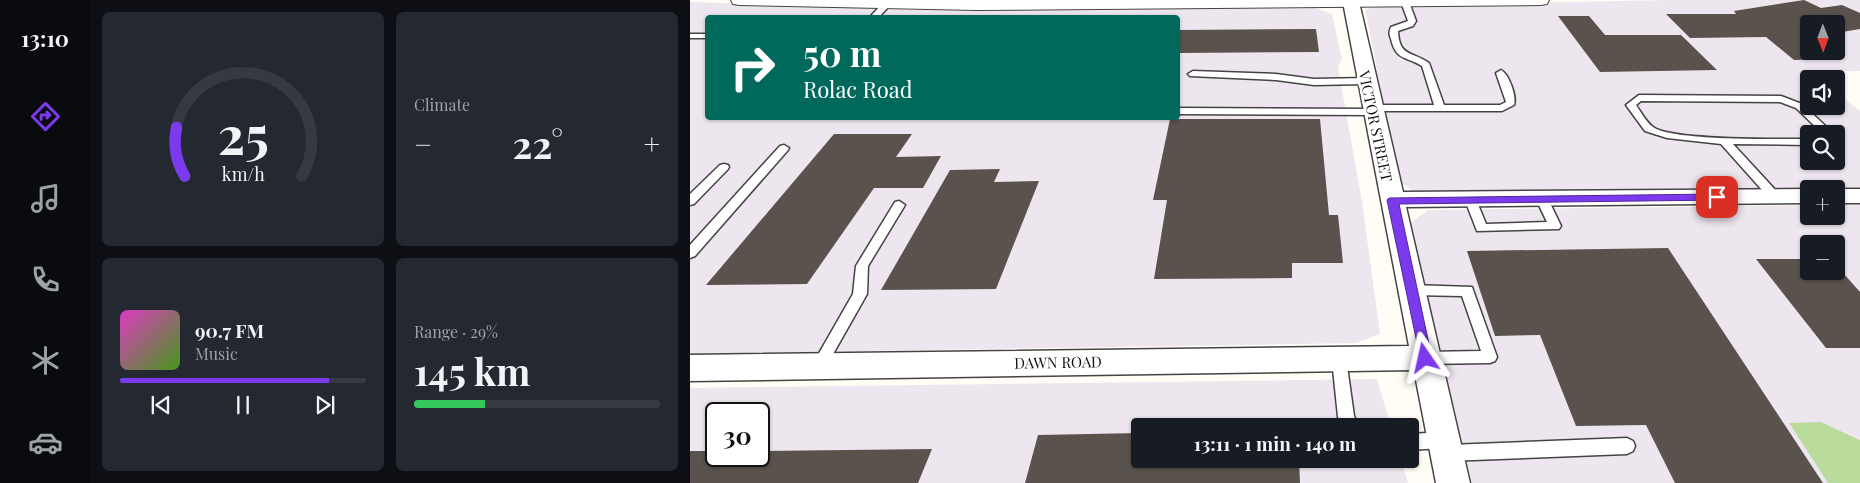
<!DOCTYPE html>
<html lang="en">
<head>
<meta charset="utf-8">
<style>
  body { margin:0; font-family:"Playfair Display",serif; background:#242831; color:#f1f3f6; height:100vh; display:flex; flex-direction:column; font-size:19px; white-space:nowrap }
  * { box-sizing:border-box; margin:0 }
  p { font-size:16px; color:#9ea1a6 }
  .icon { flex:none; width:28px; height:28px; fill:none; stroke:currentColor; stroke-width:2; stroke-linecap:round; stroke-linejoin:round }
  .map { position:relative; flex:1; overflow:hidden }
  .sheet { display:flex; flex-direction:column; gap:12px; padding:12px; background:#0d0f14; width:600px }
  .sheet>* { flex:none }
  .banner { position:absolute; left:15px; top:15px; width:475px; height:105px; border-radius:5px; box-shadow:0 1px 4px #0004; background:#00695c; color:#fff; overflow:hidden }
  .needle { width:32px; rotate:179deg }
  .tools { position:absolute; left:1110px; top:15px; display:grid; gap:10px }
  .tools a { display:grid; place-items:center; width:45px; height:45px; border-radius:5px; background:#171b24; box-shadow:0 1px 4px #0004; font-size:25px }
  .speed { position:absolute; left:15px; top:402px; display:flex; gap:10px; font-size:25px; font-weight:700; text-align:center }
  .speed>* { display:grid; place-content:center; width:65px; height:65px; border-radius:50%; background:#171b24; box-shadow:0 1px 4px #0004; line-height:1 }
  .speed .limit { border:2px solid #111; border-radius:8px; background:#fff; color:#111 }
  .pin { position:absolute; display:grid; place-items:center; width:42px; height:42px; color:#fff; margin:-21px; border-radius:10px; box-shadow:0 2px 8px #0006 }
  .me { position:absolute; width:55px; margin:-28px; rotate:349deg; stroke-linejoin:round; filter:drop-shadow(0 0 4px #0008) }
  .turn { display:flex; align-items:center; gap:18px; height:105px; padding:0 15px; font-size:22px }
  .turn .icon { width:65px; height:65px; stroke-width:2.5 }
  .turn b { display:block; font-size:35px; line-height:42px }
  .big { font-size:38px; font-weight:700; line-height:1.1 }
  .sheet .tile { flex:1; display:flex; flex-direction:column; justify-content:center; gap:8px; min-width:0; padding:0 18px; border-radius:8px; background:#242831 }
  .sheet .dial { align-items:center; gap:0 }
  .dial svg { height:130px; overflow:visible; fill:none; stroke:#363941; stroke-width:7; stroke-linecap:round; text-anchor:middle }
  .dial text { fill:#f1f3f6; stroke:none }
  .song { display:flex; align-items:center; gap:15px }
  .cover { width:60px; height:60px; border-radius:8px; background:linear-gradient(135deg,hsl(310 70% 55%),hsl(100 70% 35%)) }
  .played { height:5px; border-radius:2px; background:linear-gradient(90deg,#7c3aed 85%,#363941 85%) }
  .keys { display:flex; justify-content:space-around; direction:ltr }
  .heat { display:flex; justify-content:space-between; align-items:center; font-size:28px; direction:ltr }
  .charge { height:8px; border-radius:4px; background:linear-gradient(90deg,#34c759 29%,#363941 0) }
  .sheet .tiles { flex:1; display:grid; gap:12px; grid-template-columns:repeat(2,1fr) }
  .trip { position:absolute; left:441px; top:418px; width:288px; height:50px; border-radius:5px; background:#171b24; box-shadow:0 1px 4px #0004; font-weight:700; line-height:50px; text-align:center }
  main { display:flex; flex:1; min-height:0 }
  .tab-bar { display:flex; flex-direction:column; width:90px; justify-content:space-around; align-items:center; background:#090b0e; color:#9ea1a6 }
  .tab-bar .icon { width:35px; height:35px }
  .tab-bar .current { color:#7c3aed }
  .tab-bar b { font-size:22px; color:#f1f3f6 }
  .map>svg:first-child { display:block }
</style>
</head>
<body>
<main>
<nav class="tab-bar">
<b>13:10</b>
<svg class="icon current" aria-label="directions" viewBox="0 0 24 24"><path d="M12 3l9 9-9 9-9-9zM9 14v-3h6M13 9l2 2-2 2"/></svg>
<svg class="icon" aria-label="music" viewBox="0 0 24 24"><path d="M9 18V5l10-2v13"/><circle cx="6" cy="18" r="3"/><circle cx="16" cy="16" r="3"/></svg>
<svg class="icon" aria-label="phone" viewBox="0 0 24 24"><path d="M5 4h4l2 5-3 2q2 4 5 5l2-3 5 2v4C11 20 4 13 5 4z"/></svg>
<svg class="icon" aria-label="climate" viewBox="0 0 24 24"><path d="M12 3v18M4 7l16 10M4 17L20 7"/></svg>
<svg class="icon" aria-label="car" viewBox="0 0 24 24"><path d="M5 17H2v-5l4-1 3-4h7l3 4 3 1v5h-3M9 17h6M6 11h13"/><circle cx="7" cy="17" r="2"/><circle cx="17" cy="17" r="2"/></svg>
</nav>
<section class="sheet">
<div class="tiles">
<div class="tile dial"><svg viewBox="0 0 100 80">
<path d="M14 69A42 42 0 1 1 86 69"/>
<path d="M14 69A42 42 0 0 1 9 39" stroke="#7c3aed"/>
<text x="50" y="56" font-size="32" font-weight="700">25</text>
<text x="50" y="72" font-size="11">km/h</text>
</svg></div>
<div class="tile"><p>Climate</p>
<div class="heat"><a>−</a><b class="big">22°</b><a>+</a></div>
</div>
<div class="tile">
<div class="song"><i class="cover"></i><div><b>90.7 FM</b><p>Music</p></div></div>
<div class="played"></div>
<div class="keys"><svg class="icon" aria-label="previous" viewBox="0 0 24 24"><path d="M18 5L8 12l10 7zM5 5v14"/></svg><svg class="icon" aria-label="pause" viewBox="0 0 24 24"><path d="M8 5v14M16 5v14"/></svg><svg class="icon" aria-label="next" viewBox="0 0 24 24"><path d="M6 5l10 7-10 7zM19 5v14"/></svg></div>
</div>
<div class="tile"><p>Range · 29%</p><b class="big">145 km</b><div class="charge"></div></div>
</div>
</section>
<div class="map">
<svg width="1170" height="483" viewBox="0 0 1170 483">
  <rect width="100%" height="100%" fill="#fffdf5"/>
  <!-- industrial -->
  <g fill="#eee6ef" fill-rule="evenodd">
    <path d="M979,0H1170V71L1121,72L1129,79H1119V106H1146V92L1170,111V187L723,191L709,181L675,9L695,6ZM1119,24H1146V51H1119ZM1119,134H1146V161H1119Z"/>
    <path d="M0,2L226,10L625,8L642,14L652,59L648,68L672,201L690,334L666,343L0,354ZM18,18H488V118H18Z"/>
    <path d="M1170,203V440L1131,422L1138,483H782L720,223L739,210L1119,205V216H1146V204ZM1119,244H1146V271H1119Z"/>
    <path d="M687,379L701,426H450V459H711L718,483H0V388ZM26,414H69V456H26Z"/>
  </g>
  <!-- forest -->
  <polygon fill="#b9dc9c" points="1131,422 1170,440 1170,483 1138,483 1099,423"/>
  <!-- building -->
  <g fill="#5a524d">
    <polygon points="1114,0 1131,8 1152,5 1170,13 1170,29 1146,33 1146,24 1119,24 1119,51 1138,51 1148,59 1104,60 1076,37 1000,38 976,14 1046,14 1044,11"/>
    <polygon points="868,16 899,16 915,35 991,35 1027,70 910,72"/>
    <polygon points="626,29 629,52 488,53 488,30"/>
    <polygon points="480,119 630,119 639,215 648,215 653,263 602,263 602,278 464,279 477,200 463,200"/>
    <polygon points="144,134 222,134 206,157 251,156 233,188 184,188 117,284 16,285"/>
    <polygon points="310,169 304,182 349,181 306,289 191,290 260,170"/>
    <polygon points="978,248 1133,483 985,483 956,425 886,426 850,335 805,336 777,251"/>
    <polygon points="1066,259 1119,259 1119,271 1146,271 1146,265 1170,292 1170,348 1136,348"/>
    <polygon points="558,418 588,418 588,426 557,426"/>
    <polygon points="450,433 450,459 609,459 610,483 335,483 348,435"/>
    <polygon points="242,449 228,483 0,483 0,451 26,451 26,456 69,456 69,451"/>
  </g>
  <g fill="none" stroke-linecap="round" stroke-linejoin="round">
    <!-- service casing -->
    <g stroke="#444" stroke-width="3">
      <g id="service">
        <path d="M714,0L719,2L726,21L723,26L708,31C709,57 722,51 739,63L754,105H810L816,102L806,73L811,70C819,74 827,97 824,105L812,111H687L686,114L683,115L488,114V108L679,109L680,106L683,105H744L732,66C716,56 706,61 701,39C699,34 699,32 701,27L718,21L711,2Z"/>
        <polygon points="194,2 201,4 188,18 179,18"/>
        <rect x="0" y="34" width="18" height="4"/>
        <polygon points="503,71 586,74 624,79 676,78 681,81 676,84 624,85 586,80 500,76 498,74"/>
        <path d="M949,95L1091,96L1112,104L1144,134H1133L1106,108L1090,102L951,101L946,105C951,112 956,122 963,127C982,141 1090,139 1119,139V145L1043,144L1089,194L1091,197L1085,201L1081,200L1031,144L977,138L955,131L936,105Z"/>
        <polygon points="94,145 99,148 98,150 5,256 0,258 0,245 90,146"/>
        <polygon points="34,164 38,165 39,167 38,169 4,204 0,205 0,194 30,165"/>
        <polygon points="852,195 858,199 871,226 869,229 787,231 775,200 781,196 785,197 796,224 857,222 846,199"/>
        <polygon points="209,201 215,205 178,266 177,294 134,370 129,372 124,370 121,366 124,362 163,294 166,266 205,202"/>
        <polygon points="722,285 782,287 807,357 805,361 800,363 735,364 730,362 728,358 730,354 735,352 791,351 772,296 722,295 717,294 715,290 717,286"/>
        <polygon points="649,353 654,355 656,359 664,416 669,426 653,426 648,417 642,359 644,355"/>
        <polygon points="753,432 759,435 761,440 759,445 937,438 943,441 945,446 943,451 937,454 757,461 751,459 749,453 751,448 720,450 720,434"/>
      </g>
    </g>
    <!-- minor casing -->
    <g stroke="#444" stroke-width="3">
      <g id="minor">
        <polygon points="655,0 667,0 669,2 713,192 1119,189 1119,203 716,207 780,483 746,483 724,370 0,381 0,355 719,346 653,2"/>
        <polygon points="1145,189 1170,189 1170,203 1146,203"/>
      </g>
    </g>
    <!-- tertiary casing -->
    <g stroke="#444" stroke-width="2">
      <polygon id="tertiary" points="41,0 859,0 857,4 851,5 286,10 49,5 43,4"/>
    </g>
    <!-- service -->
    <use href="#service" fill="#fff" fill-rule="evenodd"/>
    <!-- minor -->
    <use href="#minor" fill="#fff" fill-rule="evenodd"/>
    <!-- tertiary -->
    <use href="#tertiary" fill="#fff" fill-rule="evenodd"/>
  </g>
  <!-- route -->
  <polygon fill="#7c3aed" stroke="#51269a" points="1027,194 1031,195 1032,197 1031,200 709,204 742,358 740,362 735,363 731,362 697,200 699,198"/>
  <g text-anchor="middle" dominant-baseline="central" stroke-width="5" stroke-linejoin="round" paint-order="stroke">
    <!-- street labels -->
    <g font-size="15" fill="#111" stroke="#fff">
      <text transform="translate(686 126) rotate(78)">VICTOR STREET</text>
      <text transform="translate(368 362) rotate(-1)">DAWN ROAD</text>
    </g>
  </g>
</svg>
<div class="tools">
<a><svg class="needle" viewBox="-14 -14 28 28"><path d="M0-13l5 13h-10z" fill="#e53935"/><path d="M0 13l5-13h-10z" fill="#9ea1a6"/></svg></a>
<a><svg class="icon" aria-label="sound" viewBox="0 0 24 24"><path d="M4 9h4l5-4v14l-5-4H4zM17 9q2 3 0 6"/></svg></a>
<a><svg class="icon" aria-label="search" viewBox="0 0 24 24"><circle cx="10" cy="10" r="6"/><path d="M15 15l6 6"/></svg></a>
<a>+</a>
<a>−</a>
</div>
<div class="speed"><div class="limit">30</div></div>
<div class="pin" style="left:1027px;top:197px;background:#d93025"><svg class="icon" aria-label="arrive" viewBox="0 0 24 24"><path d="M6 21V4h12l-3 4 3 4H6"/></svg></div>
<svg class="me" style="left:735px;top:358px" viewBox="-20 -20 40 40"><path d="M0-17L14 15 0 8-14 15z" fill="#7c3aed" stroke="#fff" stroke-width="4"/></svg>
<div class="trip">13:11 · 1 min · 140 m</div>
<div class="banner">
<div class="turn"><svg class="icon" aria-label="right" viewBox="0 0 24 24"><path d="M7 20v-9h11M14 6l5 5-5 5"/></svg><div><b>50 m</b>Rolac Road</div></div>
</div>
</div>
</main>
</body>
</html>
